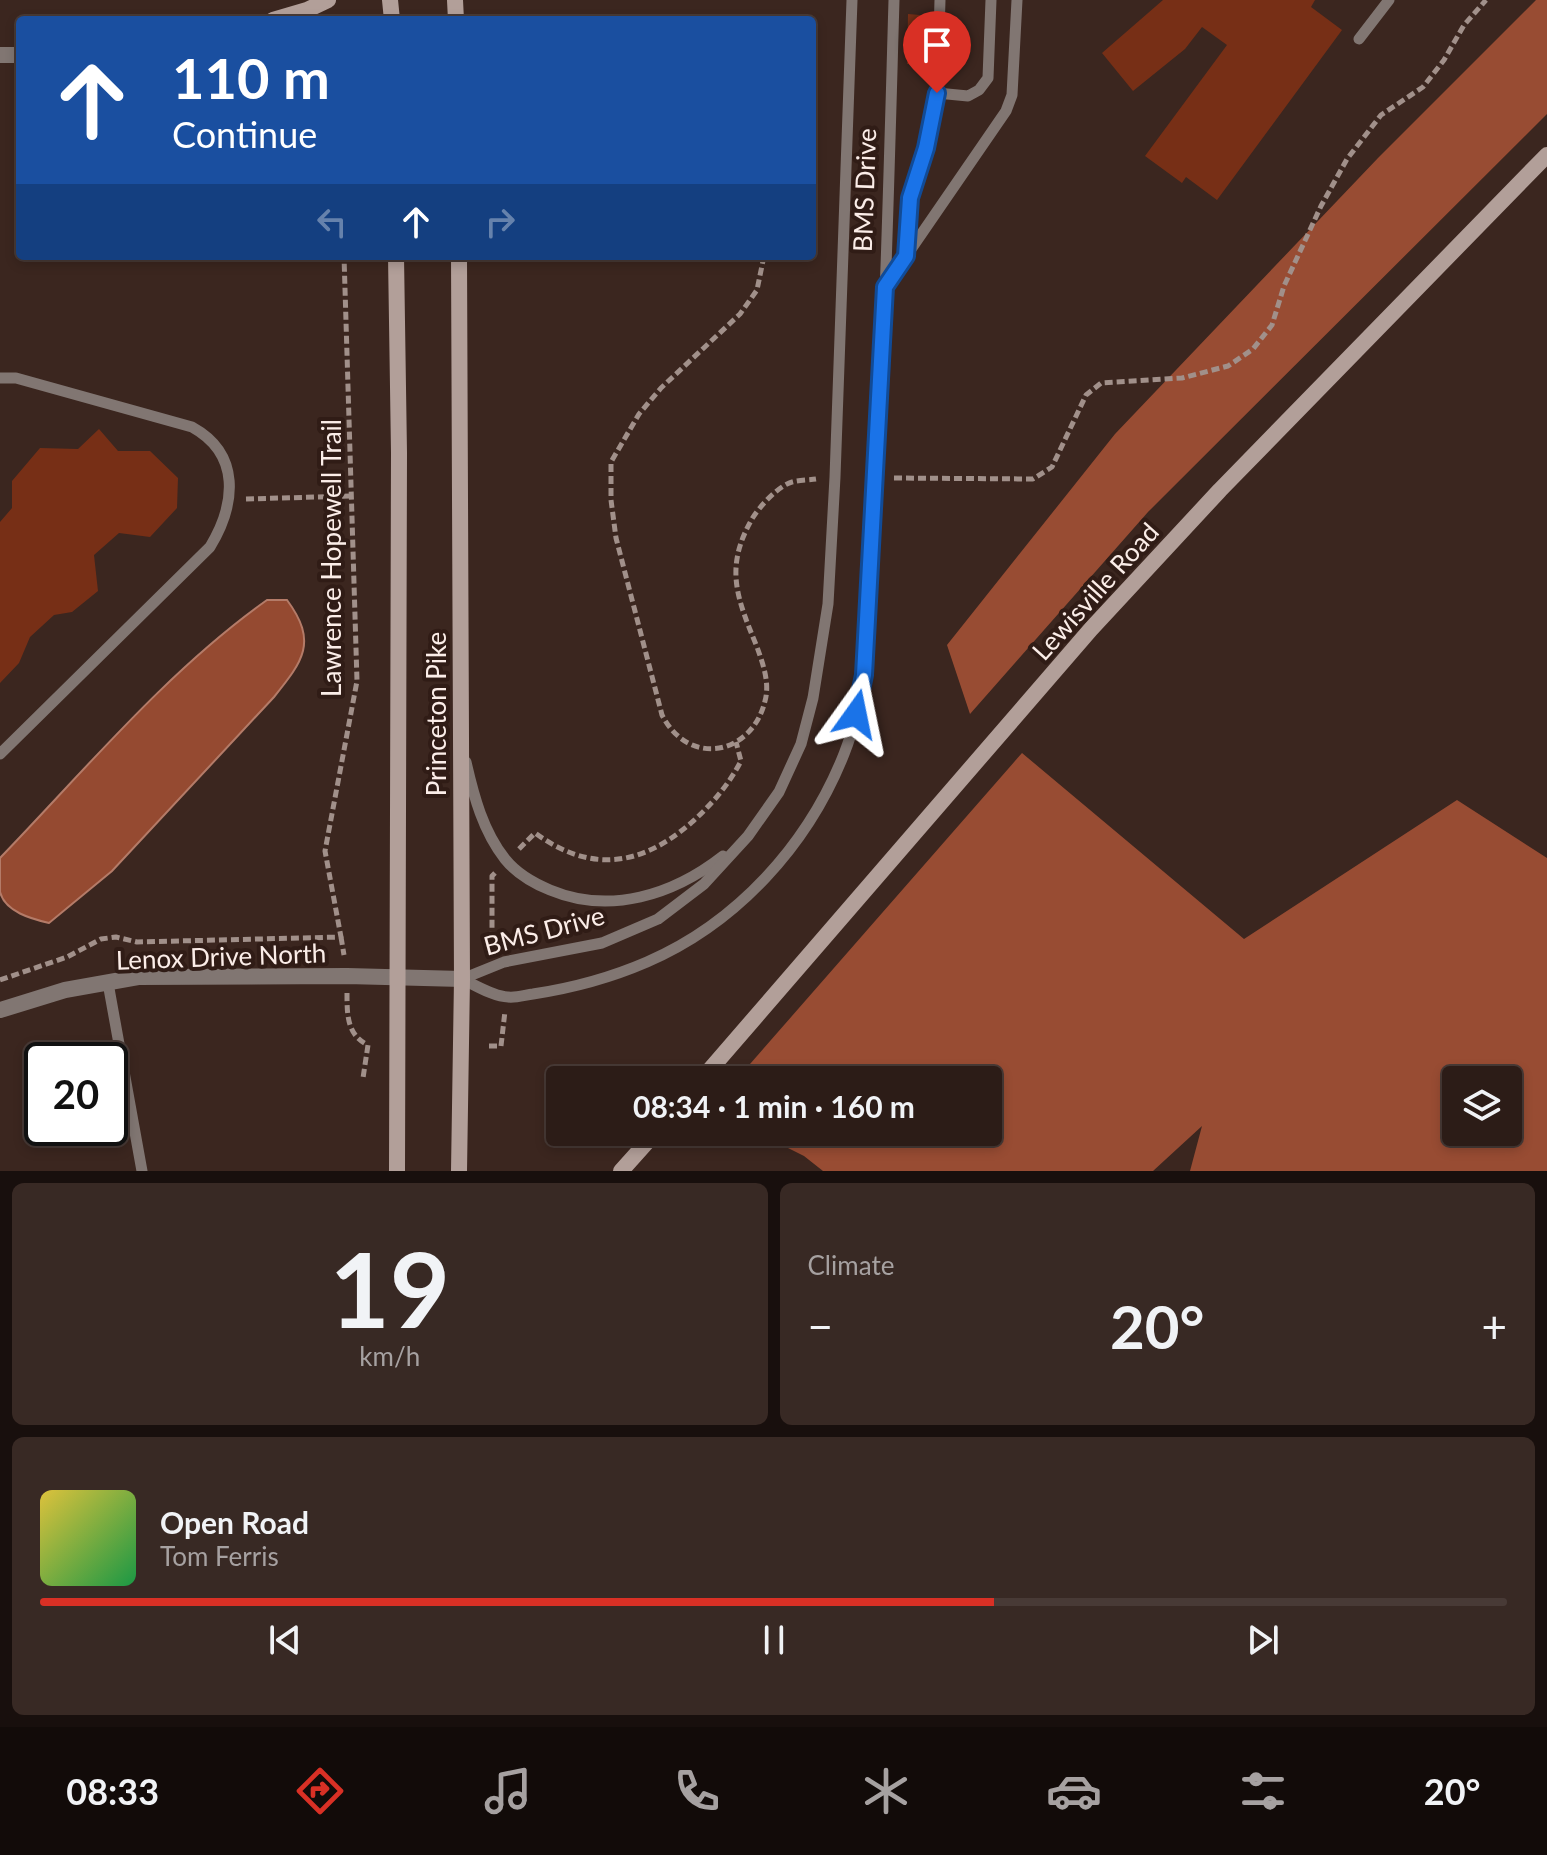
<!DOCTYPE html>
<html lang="en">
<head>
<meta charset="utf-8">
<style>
  body { margin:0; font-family:Lato,sans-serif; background:#382924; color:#f1f3f6; height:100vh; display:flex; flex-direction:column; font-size:30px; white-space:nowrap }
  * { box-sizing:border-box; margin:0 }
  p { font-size:26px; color:#a6a1a1 }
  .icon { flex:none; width:44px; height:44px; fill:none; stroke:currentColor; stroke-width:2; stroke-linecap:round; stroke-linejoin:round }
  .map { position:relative; height:1171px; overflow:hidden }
  .panel { display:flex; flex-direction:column; gap:12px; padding:12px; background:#180f0d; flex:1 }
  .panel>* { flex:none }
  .guide { position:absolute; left:16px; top:16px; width:800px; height:244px; border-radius:8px; box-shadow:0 4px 12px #0003,0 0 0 2px #483a36; background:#1a4fa0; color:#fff; overflow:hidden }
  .tools { position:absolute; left:1442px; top:1066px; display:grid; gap:16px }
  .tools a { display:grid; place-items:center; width:80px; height:80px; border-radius:8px; background:#2c1c17; box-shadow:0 4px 12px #0003,0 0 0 2px #483a36; font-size:40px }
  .speed { position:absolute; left:24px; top:1042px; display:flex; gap:16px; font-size:40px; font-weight:700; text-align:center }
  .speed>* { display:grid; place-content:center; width:104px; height:104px; border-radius:50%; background:#2c1c17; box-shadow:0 4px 12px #0003,0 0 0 2px #483a36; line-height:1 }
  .speed .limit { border:4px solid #111; border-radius:12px; background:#fff; color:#111 }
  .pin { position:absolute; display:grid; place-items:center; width:68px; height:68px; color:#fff; margin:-82px -34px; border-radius:50% 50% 50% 0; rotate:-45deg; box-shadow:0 0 8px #0007 }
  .pin .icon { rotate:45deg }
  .me { position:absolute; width:88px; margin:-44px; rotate:12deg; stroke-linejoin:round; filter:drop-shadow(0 0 6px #0008) }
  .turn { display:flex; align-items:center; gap:28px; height:168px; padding:0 24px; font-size:36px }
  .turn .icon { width:104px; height:104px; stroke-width:2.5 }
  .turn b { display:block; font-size:56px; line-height:68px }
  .lanes { display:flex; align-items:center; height:76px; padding:0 24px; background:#0003; justify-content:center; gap:40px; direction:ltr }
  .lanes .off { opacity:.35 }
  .big { font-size:60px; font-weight:700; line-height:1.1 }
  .panel .card { flex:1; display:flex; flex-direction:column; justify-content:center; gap:12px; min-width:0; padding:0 28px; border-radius:12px; background:#382924 }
  .panel .dial { align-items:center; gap:0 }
  .dial b { font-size:104px; line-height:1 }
  .song { display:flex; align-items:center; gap:24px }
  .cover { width:96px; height:96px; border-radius:12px; background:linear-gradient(135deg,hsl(50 70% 55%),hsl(140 70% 35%)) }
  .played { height:8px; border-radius:4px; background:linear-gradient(90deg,#d93025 65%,#483a36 65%) }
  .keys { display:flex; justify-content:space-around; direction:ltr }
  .heat { display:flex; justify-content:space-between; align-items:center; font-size:44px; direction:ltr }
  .panel .tiles { flex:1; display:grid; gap:12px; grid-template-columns:1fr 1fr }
  .card:last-child { grid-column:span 2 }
  .trip { position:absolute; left:546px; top:1066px; width:456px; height:80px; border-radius:8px; background:#2c1c17; box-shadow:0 4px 12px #0003,0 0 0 2px #483a36; font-weight:700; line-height:80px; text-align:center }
  .menu { display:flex; height:128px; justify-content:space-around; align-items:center; background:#120b09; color:#a6a1a1 }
  .menu .icon { width:56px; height:56px }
  .menu .active { color:#d93025 }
  .menu b { font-size:36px; color:#f1f3f6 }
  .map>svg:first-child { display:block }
</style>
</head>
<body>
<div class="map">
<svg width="1547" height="1171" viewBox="0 0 1547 1171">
  <rect width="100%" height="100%" fill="#3b261f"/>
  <!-- forest -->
  <g fill="#984c33" fill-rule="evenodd">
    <polygon points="1536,0 1547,0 1547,114 1148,512 970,714 947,645 1115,434 1378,158"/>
    <path d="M1022,753L1244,939L1457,800L1547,858V1171H1190L1202,1126L1153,1171H823L804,1156L756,1132H988V1080H736ZM1456,1080H1508V1132H1456Z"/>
  </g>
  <!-- water -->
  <path fill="#954a31" stroke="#b47b68" stroke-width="2" d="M267,600H287C318,642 303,661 274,697L112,871L49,923C32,919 5,912 0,892C0,882 0,868 0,858C85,770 167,671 267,600Z"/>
  <!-- building -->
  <g fill="#772f16">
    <polygon points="1163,0 1315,0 1311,7 1342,30 1217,200 1186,177 1182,183 1145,156 1227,45 1202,27 1185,49 1133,91 1102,53"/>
    <polygon points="908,14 933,16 930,64 907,64"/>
    <polygon points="99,429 118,451 150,451 178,478 177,508 150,537 119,533 94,555 98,591 72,612 54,615 30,637 19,663 0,683 0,522 12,508 12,481 40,448 78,449"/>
  </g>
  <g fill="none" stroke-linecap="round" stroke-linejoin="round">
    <!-- path -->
    <g stroke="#a1908a" stroke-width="5" stroke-dasharray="8 4" stroke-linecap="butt">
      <path d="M764,256L757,290L740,314L661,388L639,414L611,462V500L616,538L662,715C689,768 752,755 765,701C770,683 763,664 757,647C737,598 724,568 752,519C759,507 778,486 792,482C799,480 809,480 816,479"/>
      <polyline points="894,478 1033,479 1052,467 1086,395 1101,383 1182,378 1228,366 1253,349 1272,325 1284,286 1321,206 1347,159 1381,115 1423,87 1444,60 1464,25 1486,0"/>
      <polyline points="246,499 353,496"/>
      <path d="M519,849L535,833C590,873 640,867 691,823C711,805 728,786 741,761L736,742"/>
      <polyline points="495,873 492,876 492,936 501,946"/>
      <polyline points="341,937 344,955"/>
      <polyline points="0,980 67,957 101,939 116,937 137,942 341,937 325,851 357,681 344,256"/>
      <path d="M347,993C347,1015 347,1035 368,1045L363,1078"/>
      <polyline points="489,1046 501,1046 505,1011"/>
    </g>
    <!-- lane -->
    <g stroke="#817672" stroke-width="11">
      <polyline points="1359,39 1389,0"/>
      <polyline points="937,93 968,96 979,90 988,78 991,0"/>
      <polyline points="906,255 910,198 926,148 937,102 940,0"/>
      <polyline points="885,287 1006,111 1012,95 1017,0"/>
      <path d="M0,378H16L192,427C241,454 236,504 210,547L0,754"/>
      <path d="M466,762C474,797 483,831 505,859C517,874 533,883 550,890C610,915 673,895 723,856"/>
      <path d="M462,979C475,985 494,997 508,997C516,998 525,995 533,994C573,988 610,978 647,962C737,923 808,845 844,754C873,681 869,596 874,519C885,346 889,173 894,0"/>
      <polyline points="462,979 504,962 602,943 658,919 704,884 748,836 779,792 801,744 813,698 828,604 835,477 852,0"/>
      <polyline points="108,983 142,1171"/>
    </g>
    <!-- street -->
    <g stroke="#817672" stroke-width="16">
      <polyline points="0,55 20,55"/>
      <polyline points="0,1010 65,990 138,977 347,976 462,979"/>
    </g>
    <!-- secondary -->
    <g stroke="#b29f99" stroke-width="16">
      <polyline points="390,0 392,20"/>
      <polyline points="455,0 456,20"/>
      <polyline points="273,20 307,10 328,0"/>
      <polyline points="396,256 399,453 397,1171"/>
      <polyline points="701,1080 1091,629 1220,490 1547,155"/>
      <polyline points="459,1171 462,979 459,256"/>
      <polyline points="621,1171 656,1132"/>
    </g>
  </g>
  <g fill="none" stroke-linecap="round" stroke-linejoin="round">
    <!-- route casing -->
    <g stroke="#114b97" stroke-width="20">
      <polyline id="route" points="856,714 864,675 885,287 906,256 910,198 926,148 937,93"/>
    </g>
    <!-- route -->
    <use href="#route" stroke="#1a73e8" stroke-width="14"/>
  </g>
  <g text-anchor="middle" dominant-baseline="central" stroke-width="8" stroke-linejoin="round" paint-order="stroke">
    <!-- street labels -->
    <g font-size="26" fill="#fbede8" stroke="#301c16">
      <text transform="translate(864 190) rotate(-88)">BMS Drive</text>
      <text transform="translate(331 558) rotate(-90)">Lawrence Hopewell Trail</text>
      <text transform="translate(1095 591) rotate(-48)">Lewisville Road</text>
      <text transform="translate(436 714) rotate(-90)">Princeton Pike</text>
      <text transform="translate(544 930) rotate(-15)">BMS Drive</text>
      <text transform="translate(221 956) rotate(-2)">Lenox Drive North</text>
    </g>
  </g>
</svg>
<div class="tools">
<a><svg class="icon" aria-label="layers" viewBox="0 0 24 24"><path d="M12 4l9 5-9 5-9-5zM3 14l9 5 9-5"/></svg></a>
</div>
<div class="speed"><div class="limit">20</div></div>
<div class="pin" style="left:937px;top:93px;background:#d93025"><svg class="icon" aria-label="arrive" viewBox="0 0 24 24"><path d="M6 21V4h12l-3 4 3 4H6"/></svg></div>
<svg class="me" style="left:856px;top:714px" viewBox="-20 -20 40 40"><path d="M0-17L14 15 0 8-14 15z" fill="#1a73e8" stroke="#fff" stroke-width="4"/></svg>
<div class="trip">08:34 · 1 min · 160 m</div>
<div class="guide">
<div class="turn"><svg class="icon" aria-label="ahead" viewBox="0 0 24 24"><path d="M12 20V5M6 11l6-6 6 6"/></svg><div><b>110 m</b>Continue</div></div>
<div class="lanes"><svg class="icon off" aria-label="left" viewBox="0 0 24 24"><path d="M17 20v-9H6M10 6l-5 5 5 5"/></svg><svg class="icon" aria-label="ahead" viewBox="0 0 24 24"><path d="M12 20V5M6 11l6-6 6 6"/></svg><svg class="icon off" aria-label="right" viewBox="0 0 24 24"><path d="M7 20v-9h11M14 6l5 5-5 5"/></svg></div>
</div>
</div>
<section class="panel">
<div class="tiles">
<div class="card dial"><b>19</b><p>km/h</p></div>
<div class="card"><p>Climate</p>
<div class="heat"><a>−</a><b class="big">20°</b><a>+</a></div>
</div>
<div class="card">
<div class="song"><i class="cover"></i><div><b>Open Road</b><p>Tom Ferris</p></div></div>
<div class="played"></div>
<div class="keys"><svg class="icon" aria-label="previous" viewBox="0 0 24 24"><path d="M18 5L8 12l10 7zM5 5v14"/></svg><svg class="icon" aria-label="pause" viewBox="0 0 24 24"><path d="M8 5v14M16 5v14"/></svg><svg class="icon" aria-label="next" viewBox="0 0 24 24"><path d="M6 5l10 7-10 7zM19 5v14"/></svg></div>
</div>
</div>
</section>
<nav class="menu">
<b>08:33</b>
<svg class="icon active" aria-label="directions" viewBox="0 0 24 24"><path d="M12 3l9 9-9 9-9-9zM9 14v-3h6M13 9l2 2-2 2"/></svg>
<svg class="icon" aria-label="music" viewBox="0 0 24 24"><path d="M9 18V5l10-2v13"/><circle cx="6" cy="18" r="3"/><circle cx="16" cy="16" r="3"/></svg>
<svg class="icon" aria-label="phone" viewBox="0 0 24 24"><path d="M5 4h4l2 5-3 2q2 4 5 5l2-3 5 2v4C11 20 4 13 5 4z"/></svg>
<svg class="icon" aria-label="climate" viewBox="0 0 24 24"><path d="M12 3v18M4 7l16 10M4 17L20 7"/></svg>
<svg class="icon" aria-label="car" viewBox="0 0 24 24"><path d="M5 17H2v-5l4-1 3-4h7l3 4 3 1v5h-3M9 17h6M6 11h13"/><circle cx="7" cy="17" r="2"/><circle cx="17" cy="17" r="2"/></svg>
<svg class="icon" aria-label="filters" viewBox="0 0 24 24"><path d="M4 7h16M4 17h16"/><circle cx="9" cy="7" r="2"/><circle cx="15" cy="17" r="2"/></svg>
<b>20°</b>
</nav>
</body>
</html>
